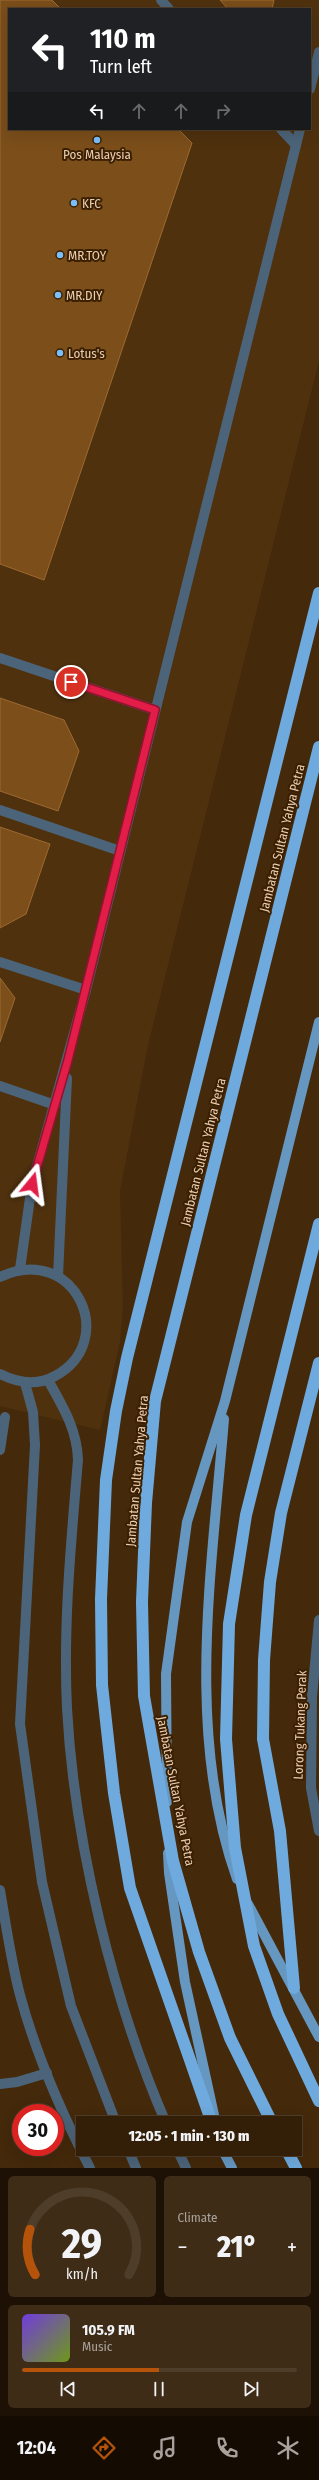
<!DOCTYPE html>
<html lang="en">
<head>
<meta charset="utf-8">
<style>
  body { margin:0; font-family:"Fira Sans Condensed",sans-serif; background:#3e2c16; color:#f1f3f6; height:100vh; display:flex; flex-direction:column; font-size:15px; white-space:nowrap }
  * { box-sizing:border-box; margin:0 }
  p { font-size:13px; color:#a9a29c }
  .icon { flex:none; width:22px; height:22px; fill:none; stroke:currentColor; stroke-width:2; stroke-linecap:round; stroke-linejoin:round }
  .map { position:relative; height:2168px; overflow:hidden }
  .panel { display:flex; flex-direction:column; gap:8px; padding:8px; background:#1c1104; flex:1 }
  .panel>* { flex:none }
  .guide { position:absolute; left:8px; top:8px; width:303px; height:122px; border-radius:0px; box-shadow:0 4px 16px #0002,0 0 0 1px #4e3d29; background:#202124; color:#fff; overflow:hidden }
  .speed { position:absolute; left:12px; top:2104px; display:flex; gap:8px; font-size:20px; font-weight:700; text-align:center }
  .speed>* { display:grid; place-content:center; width:52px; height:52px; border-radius:50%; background:#331f08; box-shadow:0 4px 16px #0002,0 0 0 1px #4e3d29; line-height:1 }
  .speed .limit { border:6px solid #d22; background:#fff; color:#111 }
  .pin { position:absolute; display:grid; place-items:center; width:34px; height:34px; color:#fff; margin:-17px; border:2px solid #fff; border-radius:50%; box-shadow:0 1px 4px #0007 }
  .me { position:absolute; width:44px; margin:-22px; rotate:16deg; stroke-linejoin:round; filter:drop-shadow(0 0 3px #0008) }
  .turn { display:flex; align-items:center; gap:14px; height:84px; padding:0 16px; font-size:18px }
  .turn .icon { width:52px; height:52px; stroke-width:2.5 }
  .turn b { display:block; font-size:28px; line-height:34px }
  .lanes { display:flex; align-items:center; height:38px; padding:0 16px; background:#0003; justify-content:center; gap:20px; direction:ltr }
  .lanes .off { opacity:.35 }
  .big { font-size:30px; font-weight:800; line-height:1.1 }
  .panel .card { flex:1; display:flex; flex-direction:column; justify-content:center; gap:6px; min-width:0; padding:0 14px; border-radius:6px; background:#3e2c16 }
  .panel .dial { align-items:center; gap:0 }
  .dial svg { height:104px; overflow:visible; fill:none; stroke:#4e3d29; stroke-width:7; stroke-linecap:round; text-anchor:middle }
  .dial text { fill:#f1f3f6; stroke:none }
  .song { display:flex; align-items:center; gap:12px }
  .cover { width:48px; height:48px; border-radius:6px; background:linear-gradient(135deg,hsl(260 70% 55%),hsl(80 70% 35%)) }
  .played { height:4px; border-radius:2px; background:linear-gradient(90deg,#b45309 50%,#4e3d29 50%) }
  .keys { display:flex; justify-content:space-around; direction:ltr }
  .heat { display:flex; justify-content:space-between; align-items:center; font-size:22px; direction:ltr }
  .panel .tiles { flex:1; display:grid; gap:8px; grid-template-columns:1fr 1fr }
  .card:last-child { grid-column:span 2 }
  .trip { position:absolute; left:76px; top:2116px; width:226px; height:40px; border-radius:0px; background:#331f08; box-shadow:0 4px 16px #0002,0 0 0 1px #4e3d29; font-weight:800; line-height:40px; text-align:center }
  .dock { display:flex; height:64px; justify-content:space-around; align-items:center; background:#140c03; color:#a9a29c }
  .dock .icon { width:28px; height:28px }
  .dock .current { color:#b45309 }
  .dock b { font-size:18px; color:#f1f3f6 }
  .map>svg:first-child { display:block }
</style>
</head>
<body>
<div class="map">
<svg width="319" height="2168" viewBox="0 0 319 2168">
  <rect width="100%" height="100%" fill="#44290b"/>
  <!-- built -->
  <path fill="#4f310e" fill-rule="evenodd" d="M0,0H319V361L148,1045L120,1191L123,1308L120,1342L100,1430L0,1406ZM9,9H310V129H9Z"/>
  <!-- building -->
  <g fill="#7b4e1a" stroke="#9e6a32">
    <polygon points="0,0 52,0 61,9 9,9 9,129 178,129 192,143 44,580 0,564"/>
    <polygon points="220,0 274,0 272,9 228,9"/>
    <polygon points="0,698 64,720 79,751 58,811 0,791"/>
    <polygon points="0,827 50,844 26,914 0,928"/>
    <polygon points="0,978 15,998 0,1042"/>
  </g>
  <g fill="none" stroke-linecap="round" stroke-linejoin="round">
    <!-- minor -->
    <g stroke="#4c6479" stroke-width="10">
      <polyline points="161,0 169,9"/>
      <polyline points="310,89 319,52"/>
      <polyline points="281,129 296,145"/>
      <polyline points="0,658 155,710"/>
      <polyline points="0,810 120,851"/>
      <polyline points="0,962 86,990"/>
      <polyline points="0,1086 55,1105"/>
      <polyline points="20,1269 32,1184 86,990 300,129"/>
      <polyline points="58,1276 67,1078"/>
      <path d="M0,1277C75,1242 120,1341 55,1376C37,1386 18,1383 0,1374"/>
      <path d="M48,1380C63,1407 77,1429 78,1460C71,1543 63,1625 67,1708C74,1841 113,2001 166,2123"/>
      <polyline points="25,1383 33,1412 35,1445 20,1724 42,1882 71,2006 116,2123"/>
      <polyline points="0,1450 5,1417"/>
      <polyline points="319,1620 312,1697 311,1788 319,1831"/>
      <path d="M0,1890C6,1925 11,1961 20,1995C36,2054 62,2114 90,2168"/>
      <polyline points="0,2084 17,2082 47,2073"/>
      <polyline points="128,2149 136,2168"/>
      <polyline points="177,2149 186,2168"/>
    </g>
    <!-- major -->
    <g stroke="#6597c1" stroke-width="10">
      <path d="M224,1419C212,1570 185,1733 237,1879"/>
      <polyline points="167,1802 166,1674 187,1522 225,1401 319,1022"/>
      <polyline points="168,1853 169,1873 185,1982 214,2115"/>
      <polyline points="248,1904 319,2037"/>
      <polyline points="222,2149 232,2168"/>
    </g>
    <!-- highway -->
    <g stroke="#6eaade" stroke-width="12">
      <polyline points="294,1988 280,1831 263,1739 264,1660 270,1582 281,1513 319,1363"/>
      <polyline points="212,2123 130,1888 114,1793 102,1685 101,1599 106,1480 116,1411 127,1358 319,593"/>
      <polyline points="286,2149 296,2168"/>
    </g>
    <!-- highway-bridge -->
    <g stroke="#6eaade" stroke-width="12">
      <polyline points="319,1224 246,1515 229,1624 226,1739 235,1848 254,1946 278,2014 319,2101"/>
      <polyline points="272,2123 230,2038 199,1952 173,1861 144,1696 142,1602 146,1503 155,1401 319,747"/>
    </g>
  </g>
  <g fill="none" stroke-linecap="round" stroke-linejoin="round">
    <!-- route casing -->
    <g stroke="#92132f" stroke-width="10">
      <polyline id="route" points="32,1184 68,1060 155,710 71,682"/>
    </g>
    <!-- route -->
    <use href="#route" stroke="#e11d48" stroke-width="7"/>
  </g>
  <!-- markers -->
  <g fill="#7abff8" stroke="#3a1f01" stroke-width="1.5">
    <circle cx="97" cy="140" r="4"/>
    <circle cx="74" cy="203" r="4"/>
    <circle cx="60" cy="255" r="4"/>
    <circle cx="58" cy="295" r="4"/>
    <circle cx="60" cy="353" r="4"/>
  </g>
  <g text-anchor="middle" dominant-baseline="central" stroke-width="4" stroke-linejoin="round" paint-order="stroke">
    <!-- poi labels -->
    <g font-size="13" fill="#ebceb2" stroke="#3a1f01" text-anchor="start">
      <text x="97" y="154" text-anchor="middle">Pos Malaysia</text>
      <text x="82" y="203">KFC</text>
      <text x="68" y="255">MR.TOY</text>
      <text x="66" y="295">MR.DIY</text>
      <text x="68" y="353">Lotus's</text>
    </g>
    <!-- street labels -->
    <g font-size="13" fill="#ebceb2" stroke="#3a1f01">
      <text transform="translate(282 838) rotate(-76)">Jambatan Sultan Yahya Petra</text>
      <text transform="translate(203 1152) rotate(-76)">Jambatan Sultan Yahya Petra</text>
      <text transform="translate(137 1471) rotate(-85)">Jambatan Sultan Yahya Petra</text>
      <text transform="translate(300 1725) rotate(-88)">Lorong Tukang Perak</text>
      <text transform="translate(176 1791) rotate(79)">Jambatan Sultan Yahya Petra</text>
    </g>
  </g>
</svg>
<div class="speed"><div class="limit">30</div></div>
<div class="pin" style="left:71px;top:682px;background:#d93025"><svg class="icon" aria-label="arrive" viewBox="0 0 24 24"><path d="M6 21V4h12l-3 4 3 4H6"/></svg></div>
<svg class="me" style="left:32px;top:1184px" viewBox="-20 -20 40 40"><path d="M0-17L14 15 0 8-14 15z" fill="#e11d48" stroke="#fff" stroke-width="4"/></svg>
<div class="trip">12:05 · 1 min · 130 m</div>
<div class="guide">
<div class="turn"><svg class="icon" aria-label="left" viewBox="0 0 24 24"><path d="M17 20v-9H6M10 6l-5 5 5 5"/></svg><div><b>110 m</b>Turn left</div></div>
<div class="lanes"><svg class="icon" aria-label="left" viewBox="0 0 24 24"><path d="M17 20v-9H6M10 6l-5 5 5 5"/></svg><svg class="icon off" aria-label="ahead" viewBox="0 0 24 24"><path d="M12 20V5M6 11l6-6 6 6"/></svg><svg class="icon off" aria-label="ahead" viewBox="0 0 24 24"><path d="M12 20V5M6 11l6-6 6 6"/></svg><svg class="icon off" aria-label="right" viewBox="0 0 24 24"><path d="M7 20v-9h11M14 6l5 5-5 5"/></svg></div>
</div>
</div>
<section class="panel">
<div class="tiles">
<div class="card dial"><svg viewBox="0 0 100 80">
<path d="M14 69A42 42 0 1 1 86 69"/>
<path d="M14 69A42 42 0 0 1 10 34" stroke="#b45309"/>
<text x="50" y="56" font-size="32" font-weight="700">29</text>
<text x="50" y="72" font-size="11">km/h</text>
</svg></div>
<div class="card"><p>Climate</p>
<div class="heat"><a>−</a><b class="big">21°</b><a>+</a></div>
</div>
<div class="card">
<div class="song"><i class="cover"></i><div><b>105.9 FM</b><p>Music</p></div></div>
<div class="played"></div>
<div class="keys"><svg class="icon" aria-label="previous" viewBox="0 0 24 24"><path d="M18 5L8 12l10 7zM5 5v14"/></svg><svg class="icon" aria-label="pause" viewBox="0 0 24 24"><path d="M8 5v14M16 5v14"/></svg><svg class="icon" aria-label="next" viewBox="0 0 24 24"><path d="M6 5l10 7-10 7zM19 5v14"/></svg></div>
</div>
</div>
</section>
<nav class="dock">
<b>12:04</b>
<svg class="icon current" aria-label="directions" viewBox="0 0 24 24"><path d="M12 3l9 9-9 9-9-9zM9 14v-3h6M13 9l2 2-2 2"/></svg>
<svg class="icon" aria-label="music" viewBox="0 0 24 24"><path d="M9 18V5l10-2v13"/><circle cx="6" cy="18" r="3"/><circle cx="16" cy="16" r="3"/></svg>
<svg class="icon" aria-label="phone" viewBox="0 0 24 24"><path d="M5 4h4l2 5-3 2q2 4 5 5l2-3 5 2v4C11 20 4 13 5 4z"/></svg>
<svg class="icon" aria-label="climate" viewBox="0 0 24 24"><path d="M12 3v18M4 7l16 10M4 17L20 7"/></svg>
</nav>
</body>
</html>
